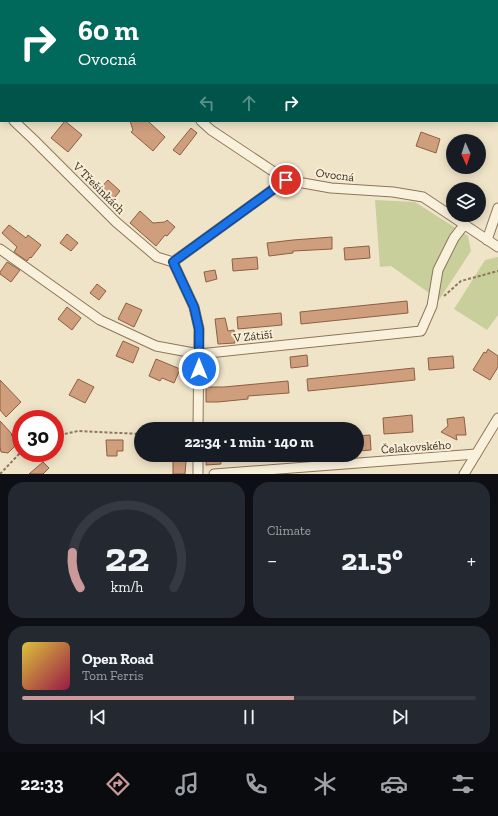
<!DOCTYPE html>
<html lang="en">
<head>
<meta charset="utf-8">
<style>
  body { margin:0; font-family:"Zilla Slab",serif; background:#242831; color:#f1f3f6; height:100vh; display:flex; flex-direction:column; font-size:15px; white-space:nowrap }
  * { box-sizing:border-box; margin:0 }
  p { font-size:13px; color:#9ea1a6 }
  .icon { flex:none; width:22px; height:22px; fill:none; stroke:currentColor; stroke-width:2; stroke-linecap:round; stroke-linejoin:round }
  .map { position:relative; height:474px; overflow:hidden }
  .details { display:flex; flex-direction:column; gap:8px; padding:8px; background:#0d0f14; flex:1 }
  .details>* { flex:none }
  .top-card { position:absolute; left:0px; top:0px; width:498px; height:122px; box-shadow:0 2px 10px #0003; background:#00695c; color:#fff; overflow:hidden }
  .needle { width:26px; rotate:177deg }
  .controls { position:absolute; left:446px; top:134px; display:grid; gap:8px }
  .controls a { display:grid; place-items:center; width:40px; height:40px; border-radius:50%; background:#171b24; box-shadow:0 2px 10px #0003; font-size:20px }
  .speed { position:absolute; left:12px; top:410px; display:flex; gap:8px; font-size:20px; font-weight:700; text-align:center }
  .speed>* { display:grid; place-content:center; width:52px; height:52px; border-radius:50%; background:#171b24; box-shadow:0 2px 10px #0003; line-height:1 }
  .speed .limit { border:6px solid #d22; background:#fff; color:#111 }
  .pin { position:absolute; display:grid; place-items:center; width:34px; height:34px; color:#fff; margin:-17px; border:2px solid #fff; border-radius:50%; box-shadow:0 1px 4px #0007 }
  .me { position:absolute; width:44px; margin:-22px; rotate:0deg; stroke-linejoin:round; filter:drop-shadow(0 0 3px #0008) }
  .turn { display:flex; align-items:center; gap:14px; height:84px; padding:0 12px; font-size:18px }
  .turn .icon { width:52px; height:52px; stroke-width:2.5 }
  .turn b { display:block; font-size:28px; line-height:34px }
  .lanes { display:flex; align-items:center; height:38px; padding:0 12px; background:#0003; justify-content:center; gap:20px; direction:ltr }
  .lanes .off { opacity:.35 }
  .big { font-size:30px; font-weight:700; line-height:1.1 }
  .details .widget { flex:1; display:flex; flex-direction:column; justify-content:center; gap:6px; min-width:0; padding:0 14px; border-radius:16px; background:#242831 }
  .details .dial { align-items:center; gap:0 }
  .dial svg { height:104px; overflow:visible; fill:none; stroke:#363941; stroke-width:7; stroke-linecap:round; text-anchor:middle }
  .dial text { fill:#f1f3f6; stroke:none }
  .song { display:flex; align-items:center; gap:12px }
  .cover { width:48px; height:48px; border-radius:6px; background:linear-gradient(135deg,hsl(50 70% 55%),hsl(340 70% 35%)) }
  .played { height:4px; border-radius:2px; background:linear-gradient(90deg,#cc999b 60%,#363941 60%) }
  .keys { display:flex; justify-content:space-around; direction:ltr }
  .heat { display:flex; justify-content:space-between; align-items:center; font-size:22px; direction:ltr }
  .details .tiles { flex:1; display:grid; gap:8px; grid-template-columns:1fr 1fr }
  .widget:last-child { grid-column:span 2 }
  .trip { position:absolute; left:134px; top:422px; width:230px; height:40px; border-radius:20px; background:#171b24; box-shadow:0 2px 10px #0003; font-weight:700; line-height:40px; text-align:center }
  .tabs { display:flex; height:64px; justify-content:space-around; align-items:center; background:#090b0e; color:#9ea1a6 }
  .tabs .icon { width:28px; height:28px }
  .tabs .selected { color:#cc999b }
  .tabs b { font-size:18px; color:#f1f3f6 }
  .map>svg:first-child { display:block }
</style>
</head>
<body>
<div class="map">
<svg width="498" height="474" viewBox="0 0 498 474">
  <rect width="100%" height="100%" fill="#f0e4c8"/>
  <!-- green -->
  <g fill="#c9cf9b">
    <polygon points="375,200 415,202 468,236 471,251 439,300 391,266 380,267"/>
    <polygon points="498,257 498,315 487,330 454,309 485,260"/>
  </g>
  <!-- building -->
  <g fill="#cf9f7d" stroke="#8d5f41">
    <polygon points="65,121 82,135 68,152 51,138"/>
    <polygon points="130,121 148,121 165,137 153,151 131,132 133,130"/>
    <polygon points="191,128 197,133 180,155 173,150"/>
    <polygon points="421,132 440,139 436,153 416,146"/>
    <polygon points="108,180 120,191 111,202 98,191"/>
    <polygon points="140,211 153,223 165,222 167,220 175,227 167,236 165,235 156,246 130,223"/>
    <polygon points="9,225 26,238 28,235 41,245 31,258 30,257 27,261 14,252 17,247 2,233"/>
    <polygon points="67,234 78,243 71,251 60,243"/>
    <polygon points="332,237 332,249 293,251 293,253 269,256 267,243 293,240"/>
    <polygon points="369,246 370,258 345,260 344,248"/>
    <polygon points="257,257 258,269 233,271 232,259"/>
    <polygon points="7,262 20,270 11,282 0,274 0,272"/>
    <polygon points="215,270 217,279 206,282 204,272"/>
    <polygon points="97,284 106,291 99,300 90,293"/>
    <polygon points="407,301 408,313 301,324 300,312"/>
    <polygon points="126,303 142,310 134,327 118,319"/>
    <polygon points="67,307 81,318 72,330 58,319"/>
    <polygon points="281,313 282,325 238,329 237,317"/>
    <polygon points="225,318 228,331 234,330 235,343 218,344 215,319"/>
    <polygon points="123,341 139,348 133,363 116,356"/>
    <polygon points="488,349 498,356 498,367 490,380 473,370 484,352 486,353"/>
    <polygon points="307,355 308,366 291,368 290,357"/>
    <polygon points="453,356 454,368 429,370 428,358"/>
    <polygon points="156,359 180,369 174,383 162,378 160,381 149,376"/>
    <polygon points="414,368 415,380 308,391 307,379"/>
    <polygon points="78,379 94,387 85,403 69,395"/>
    <polygon points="0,380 21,402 6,417 0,410"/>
    <polygon points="288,381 289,393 248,396 248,399 218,402 206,402 206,387 224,387"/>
    <polygon points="412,415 413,432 384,434 383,418"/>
    <polygon points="464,417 466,435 456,435 457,440 441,432 448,426 447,419"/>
    <polygon points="0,421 12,434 11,435 18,443 8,453 1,452 0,447"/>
    <polygon points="370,435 371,450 357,451 357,436"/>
    <polygon points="106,440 123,440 123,451 117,451 117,456 107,456"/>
    <polygon points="206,455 220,455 221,464 206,465"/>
    <polygon points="173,461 186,461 185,474 173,474"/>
    <polygon points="43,462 49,468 43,474 29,474"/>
  </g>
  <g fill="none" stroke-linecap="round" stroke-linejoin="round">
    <!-- minor casing -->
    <g stroke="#8d765c" stroke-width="11">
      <g id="minor">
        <polyline points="60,0 61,1"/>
        <polyline points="497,75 498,75"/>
        <polyline points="0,109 1,109"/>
        <polyline points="14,121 33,139 116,222 157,257 173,262"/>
        <polyline points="201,121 211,130 286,180"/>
        <polyline points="487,240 498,208"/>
        <polyline points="0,249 100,320 156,346 199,354 421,331 432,306 438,270 454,238 464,225"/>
        <polyline points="173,262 286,180 331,188 393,192 423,197 498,247"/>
        <polyline points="173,262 194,307 199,329 198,429"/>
        <polyline points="198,455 198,474"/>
        <polyline points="214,474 476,454"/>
        <polyline points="464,474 498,418"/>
      </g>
    </g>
    <!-- path -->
    <g stroke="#8d765c" stroke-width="2" stroke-dasharray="3 2" stroke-linecap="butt">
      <polyline points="202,0 210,1"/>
      <polyline points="216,1 221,0"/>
      <polyline points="444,296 461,281 498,271"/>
      <polyline points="55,436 78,431 141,434"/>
      <polyline points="0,474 21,452"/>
    </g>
    <!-- minor -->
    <use href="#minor" stroke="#faf1dc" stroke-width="9"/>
  </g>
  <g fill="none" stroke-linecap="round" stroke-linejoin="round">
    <!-- route casing -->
    <g stroke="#114b97" stroke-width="10">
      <polyline id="route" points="199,369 199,329 194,307 173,262 286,180"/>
    </g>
    <!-- route -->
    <use href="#route" stroke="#1a73e8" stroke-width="7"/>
  </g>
  <g text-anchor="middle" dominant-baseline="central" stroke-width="4" stroke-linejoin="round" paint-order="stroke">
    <!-- street labels -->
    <g font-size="12" fill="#3d2e20" stroke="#f7eed8">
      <text transform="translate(335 175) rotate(7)">Ovocná</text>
      <text transform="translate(99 188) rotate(45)">V Třešinkách</text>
      <text transform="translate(253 336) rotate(-6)">V Zátiší</text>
      <text transform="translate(416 447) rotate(-4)">Čelakovského</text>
    </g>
  </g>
</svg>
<div class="controls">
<a><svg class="needle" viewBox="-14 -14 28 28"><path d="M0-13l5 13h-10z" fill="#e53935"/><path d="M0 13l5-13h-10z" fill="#9ea1a6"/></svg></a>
<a><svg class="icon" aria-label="layers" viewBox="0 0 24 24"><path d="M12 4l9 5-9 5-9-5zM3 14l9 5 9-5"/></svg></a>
</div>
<div class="speed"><div class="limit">30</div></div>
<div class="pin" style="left:286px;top:180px;background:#d93025"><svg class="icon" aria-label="arrive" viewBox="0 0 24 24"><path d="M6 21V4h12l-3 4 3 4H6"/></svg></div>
<svg class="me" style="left:199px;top:369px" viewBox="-20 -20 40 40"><circle r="17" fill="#1a73e8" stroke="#fff" stroke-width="3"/><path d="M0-11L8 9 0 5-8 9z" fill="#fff"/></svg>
<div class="trip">22:34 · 1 min · 140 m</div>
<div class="top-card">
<div class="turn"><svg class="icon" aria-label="right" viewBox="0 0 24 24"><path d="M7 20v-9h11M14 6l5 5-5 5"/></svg><div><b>60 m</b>Ovocná</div></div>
<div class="lanes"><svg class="icon off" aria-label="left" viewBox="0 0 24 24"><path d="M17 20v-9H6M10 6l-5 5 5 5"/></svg><svg class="icon off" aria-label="ahead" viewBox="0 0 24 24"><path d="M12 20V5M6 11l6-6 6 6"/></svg><svg class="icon" aria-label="right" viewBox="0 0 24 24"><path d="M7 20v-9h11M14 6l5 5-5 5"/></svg></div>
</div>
</div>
<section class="details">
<div class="tiles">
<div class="widget dial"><svg viewBox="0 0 100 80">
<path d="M14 69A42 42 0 1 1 86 69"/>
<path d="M14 69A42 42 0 0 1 8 42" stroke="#cc999b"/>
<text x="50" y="56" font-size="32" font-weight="700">22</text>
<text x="50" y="72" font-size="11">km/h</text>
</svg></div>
<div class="widget"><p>Climate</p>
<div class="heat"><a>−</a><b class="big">21.5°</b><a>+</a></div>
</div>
<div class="widget">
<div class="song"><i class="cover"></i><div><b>Open Road</b><p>Tom Ferris</p></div></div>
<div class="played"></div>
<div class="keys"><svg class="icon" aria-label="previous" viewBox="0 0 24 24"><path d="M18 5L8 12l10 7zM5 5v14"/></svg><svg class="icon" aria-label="pause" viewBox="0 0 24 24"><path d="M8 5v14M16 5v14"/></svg><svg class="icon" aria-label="next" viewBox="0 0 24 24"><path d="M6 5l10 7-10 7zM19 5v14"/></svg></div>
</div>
</div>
</section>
<nav class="tabs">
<b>22:33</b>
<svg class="icon selected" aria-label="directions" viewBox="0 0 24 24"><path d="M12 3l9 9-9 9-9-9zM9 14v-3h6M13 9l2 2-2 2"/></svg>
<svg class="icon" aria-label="music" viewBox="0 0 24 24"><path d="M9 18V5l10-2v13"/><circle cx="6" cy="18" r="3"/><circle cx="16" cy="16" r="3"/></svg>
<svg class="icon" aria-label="phone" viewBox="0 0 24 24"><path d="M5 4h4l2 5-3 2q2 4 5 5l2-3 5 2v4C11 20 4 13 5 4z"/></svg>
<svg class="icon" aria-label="climate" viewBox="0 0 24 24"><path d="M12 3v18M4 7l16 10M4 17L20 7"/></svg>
<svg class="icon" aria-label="car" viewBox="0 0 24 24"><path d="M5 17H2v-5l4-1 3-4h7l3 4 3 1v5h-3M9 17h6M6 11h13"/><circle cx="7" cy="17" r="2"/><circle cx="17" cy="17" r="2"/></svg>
<svg class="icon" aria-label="filters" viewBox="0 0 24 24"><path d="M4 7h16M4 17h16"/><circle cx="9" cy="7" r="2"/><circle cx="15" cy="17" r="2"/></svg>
</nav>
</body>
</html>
